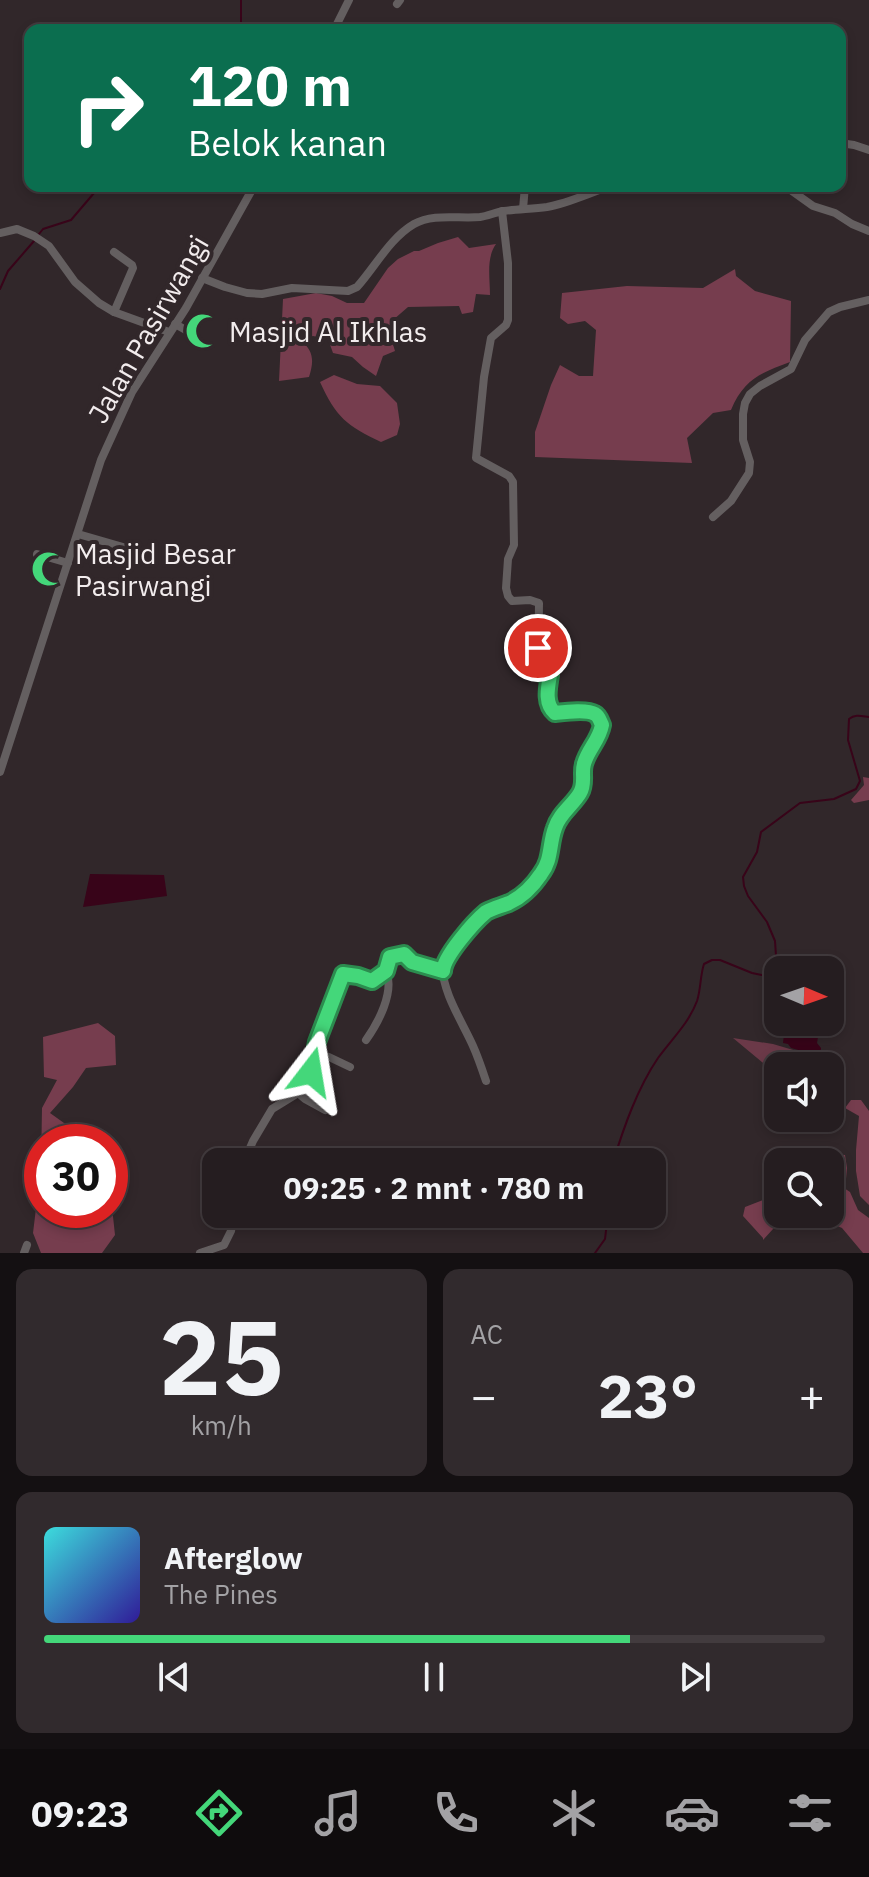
<!DOCTYPE html>
<html lang="id">
<head>
<meta charset="utf-8">
<style>
  body { margin:0; font-family:"IBM Plex Sans",sans-serif; background:#312a2d; color:#f1f3f6; height:100vh; display:flex; flex-direction:column; font-size:30px; white-space:nowrap }
  * { box-sizing:border-box; margin:0 }
  p { font-size:26px; color:#a3a2a5 }
  .icon { flex:none; width:44px; height:44px; fill:none; stroke:currentColor; stroke-width:2; stroke-linecap:round; stroke-linejoin:round }
  .map { position:relative; height:1253px; overflow:hidden }
  .panel { display:flex; flex-direction:column; gap:16px; padding:16px; background:#141012; flex:1 }
  .panel>* { flex:none }
  .hud { position:absolute; left:24px; top:24px; width:822px; height:168px; border-radius:16px; box-shadow:0 4px 12px #0003,0 0 0 2px #423b3e; background:#0b6e4f; color:#fff; overflow:hidden }
  .needle { width:52px; rotate:92deg }
  .tools { position:absolute; left:764px; top:956px; display:grid; gap:16px }
  .tools a { display:grid; place-items:center; width:80px; height:80px; border-radius:16px; background:#251d20; box-shadow:0 4px 12px #0003,0 0 0 2px #423b3e; font-size:40px }
  .speed { position:absolute; left:24px; top:1124px; display:flex; gap:16px; font-size:40px; font-weight:700; text-align:center }
  .speed>* { display:grid; place-content:center; width:104px; height:104px; border-radius:50%; background:#251d20; box-shadow:0 4px 12px #0003,0 0 0 2px #423b3e; line-height:1 }
  .speed .limit { border:12px solid #d22; background:#fff; color:#111 }
  .pin { position:absolute; display:grid; place-items:center; width:68px; height:68px; color:#fff; margin:-34px; border:4px solid #fff; border-radius:50%; box-shadow:0 2px 8px #0007 }
  .me { position:absolute; width:88px; margin:-44px; rotate:14deg; stroke-linejoin:round; filter:drop-shadow(0 0 6px #0008) }
  .turn { display:flex; align-items:center; gap:28px; height:168px; padding:0 32px; font-size:36px }
  .turn .icon { width:104px; height:104px; stroke-width:2.5 }
  .turn b { display:block; font-size:56px; line-height:68px }
  .big { font-size:60px; font-weight:700; line-height:1.1 }
  .panel .tile { flex:1; display:flex; flex-direction:column; justify-content:center; gap:12px; min-width:0; padding:0 28px; border-radius:16px; background:#312a2d }
  .panel .dial { align-items:center; gap:0 }
  .dial b { font-size:104px; line-height:1 }
  .song { display:flex; align-items:center; gap:24px }
  .cover { width:96px; height:96px; border-radius:12px; background:linear-gradient(135deg,hsl(180 70% 55%),hsl(250 70% 35%)) }
  .played { height:8px; border-radius:4px; background:linear-gradient(90deg,#44d77a 75%,#423b3e 75%) }
  .keys { display:flex; justify-content:space-around; direction:ltr }
  .heat { display:flex; justify-content:space-between; align-items:center; font-size:44px; direction:ltr }
  .panel .tiles { flex:1; display:grid; gap:16px; grid-template-columns:1fr 1fr }
  .tile:last-child { grid-column:span 2 }
  .trip { position:absolute; left:202px; top:1148px; width:464px; height:80px; border-radius:16px; background:#251d20; box-shadow:0 4px 12px #0003,0 0 0 2px #423b3e; font-weight:700; line-height:80px; text-align:center }
  .tabs { display:flex; height:128px; justify-content:space-around; align-items:center; background:#0f0c0d; color:#a3a2a5 }
  .tabs .icon { width:56px; height:56px }
  .tabs .current { color:#44d77a }
  .tabs b { font-size:36px; color:#f1f3f6 }
  .map>svg:first-child { display:block }
</style>
</head>
<body>
<div class="map">
<svg width="869" height="1253" viewBox="0 0 869 1253">
  <rect width="100%" height="100%" fill="#31272a"/>
  <!-- green -->
  <g fill="#6b3948">
    <polygon points="733,1038 773,1044 827,1060 827,1066 778,1066 778,1070 768,1067"/>
    <polygon points="830,1081 841,1091 845,1100 838,1108 830,1107"/>
  </g>
  <!-- forest -->
  <g fill="#763d4e">
    <path d="M458,237L469,248L496,244C486,258 490,278 490,295L476,294L473,312L462,314L459,306L408,307L393,320L392,341L395,351L383,356L376,376L363,367L352,357L333,353L328,339L313,336L301,340C314,352 314,361 309,377L279,381L283,299L316,293L332,296L347,303H364L388,268L398,259L414,251H419L438,243Z"/>
    <path d="M735,269L736,276L755,291L791,301L790,362C761,373 744,379 731,410L713,413L687,438L692,463L535,457V432L551,385L560,365L579,376H593L596,330L585,321L568,324L560,318L562,293L627,286L703,288Z"/>
    <path d="M334,375L357,384L380,386L397,403L400,424L397,435L381,442C347,426 336,417 320,382Z"/>
    <polygon points="863,777 869,778 869,800 854,803 851,800 864,785"/>
    <polygon points="828,956 842,969 830,980 830,970 815,970"/>
    <polygon points="98,1023 115,1036 116,1065 86,1068 73,1087 50,1113 85,1138 85,1142 42,1142 42,1210 110,1210 110,1188 125,1197 112,1207 115,1235 102,1253 41,1253 33,1233 41,1167 42,1108 57,1080 44,1077 43,1037"/>
    <polygon points="851,1100 861,1100 869,1111 869,1205 860,1196 856,1171 856,1150 859,1116 845,1108"/>
    <polygon points="831,1154 845,1155 847,1168 846,1179 832,1180 850,1192 858,1210 869,1218 869,1253 863,1253 842,1228 810,1214 830,1214 830,1162 822,1162"/>
    <polygon points="778,1174 778,1214 796,1214 787,1223 784,1217 763,1240 763,1238 743,1216 745,1207 763,1200 768,1177"/>
  </g>
  <!-- water -->
  <g fill="#380419">
    <polygon points="90,874 164,875 167,896 83,907"/>
    <path d="M794,1022H804V1024L818,1037L817,1043L821,1048L820,1056L791,1048L788,1044L783,1043C784,1033 785,1028 794,1022Z"/>
  </g>
  <g fill="none" stroke-linecap="round" stroke-linejoin="round">
    <!-- stream -->
    <g stroke="#380419" stroke-width="2">
      <polyline points="241,30 241,0"/>
      <polyline points="39,234 43,229 71,220 100,186"/>
      <polyline points="0,289 8,271 34,241"/>
      <path d="M613,1162C624,1127 637,1089 658,1058C671,1040 689,1023 697,1001C701,989 700,976 704,964L712,960H720L752,973L771,977L777,971L775,941L767,922L748,896L744,886L743,877L757,852L761,832L800,803L834,799L856,789L860,781L848,740L849,719C855,714 861,716 869,717"/>
      <polyline points="595,1253 605,1239 608,1214"/>
    </g>
    <!-- minor -->
    <g stroke="#645f60" stroke-width="8">
      <polyline points="397,4 400,0"/>
      <polyline points="334,30 349,0"/>
      <polyline points="840,143 854,145 869,150"/>
      <polyline points="694,186 734,186"/>
      <polyline points="785,186 813,206 835,213 852,224 869,231"/>
      <polyline points="523,209 525,186"/>
      <polyline points="0,233 17,229 34,236 49,246 75,282 99,303 114,312 169,332"/>
      <path d="M202,278L225,287L247,293L262,294L292,288L348,291L357,287C375,267 390,238 414,224C433,213 459,219 480,217C488,216 496,212 504,211C518,209 533,209 547,207C569,203 589,193 611,186"/>
      <polyline points="114,312 133,268 132,265 114,252"/>
      <polyline points="175,324 193,334"/>
      <polyline points="713,517 731,501 749,473 750,462 743,440 743,414 745,403 750,394 760,386 791,369 805,340 829,312 840,307 869,300"/>
      <polyline points="78,534 123,547"/>
      <polyline points="37,554 68,563"/>
      <polyline points="0,772 101,460 132,392 186,308 254,186"/>
      <path d="M366,1040C378,1023 395,992 386,971"/>
      <polyline points="315,1053 329,1057 350,1067"/>
      <path d="M486,1081C482,1069 478,1057 473,1046C464,1025 441,990 443,967C445,954 478,917 489,911C496,907 505,905 512,901C523,895 531,886 539,877C552,861 549,843 556,825C561,812 575,803 581,791C586,781 581,771 584,762C591,746 611,730 595,714L555,713L549,708L548,687L550,675L538,672L539,603L530,600L512,601L508,596L506,588L508,559L514,545L513,482L509,476L476,458L484,377L491,338L506,325L508,320V263L502,211"/>
      <polyline points="298,1093 305,1099 325,1110"/>
      <polyline points="244,1162 253,1141 272,1109 298,1093 308,1079 317,1042 343,974 358,976 372,981 386,971 390,957 404,954 412,962 443,971"/>
      <polyline points="24,1253 27,1245"/>
      <polyline points="200,1253 224,1245 231,1231 234,1214"/>
    </g>
  </g>
  <g fill="none" stroke-linecap="round" stroke-linejoin="round">
    <!-- route casing -->
    <g stroke="#2c8c4f" stroke-width="20">
      <path id="route" d="M311,1072L317,1042L343,974L358,976L372,981L386,971L390,957L404,954L412,962L443,971C444,956 474,922 486,912C493,908 502,906 509,903C522,897 533,886 541,874C552,860 549,844 555,828C559,814 573,805 580,793C586,783 581,773 584,764C588,749 599,741 602,725C600,721 599,716 595,714C587,709 564,712 555,713C544,704 548,687 550,675L538,672V648"/>
    </g>
    <!-- route -->
    <use href="#route" stroke="#44d77a" stroke-width="14"/>
  </g>
  <!-- icons -->
  <defs>
    <g id="mosque-bare" transform="scale(2.76)"><path d="M3.5-4.9A6 6 0 1 0 3.5 4.9A5 5 0 1 1 3.5-4.9Z" fill="#44d77a" stroke="#31272a" stroke-width="2.5" paint-order="stroke"/></g>
  </defs>
  <g fill-rule="evenodd">
    <use href="#mosque-bare" x="203" y="331"/>
    <use href="#mosque-bare" x="49" y="569"/>
  </g>
  <g text-anchor="middle" dominant-baseline="central" stroke-width="8" stroke-linejoin="round" paint-order="stroke">
    <!-- street labels -->
    <g font-size="28" fill="#f2eced" stroke="#31272a">
      <text transform="translate(148 329) rotate(-60)">Jalan Pasirwangi</text>
    </g>
    <!-- poi labels -->
    <g font-size="28" fill="#f2eced" stroke="#31272a" text-anchor="start">
      <text x="229" y="331">Masjid Al Ikhlas</text>
      <text x="75" y="553">Masjid Besar<tspan x="75" dy="32">Pasirwangi</tspan></text>
    </g>
  </g>
</svg>
<div class="tools">
<a><svg class="needle" viewBox="-14 -14 28 28"><path d="M0-13l5 13h-10z" fill="#e53935"/><path d="M0 13l5-13h-10z" fill="#a3a2a5"/></svg></a>
<a><svg class="icon" aria-label="sound" viewBox="0 0 24 24"><path d="M4 9h4l5-4v14l-5-4H4zM17 9q2 3 0 6"/></svg></a>
<a><svg class="icon" aria-label="search" viewBox="0 0 24 24"><circle cx="10" cy="10" r="6"/><path d="M15 15l6 6"/></svg></a>
</div>
<div class="speed"><div class="limit">30</div></div>
<div class="pin" style="left:538px;top:648px;background:#d93025"><svg class="icon" aria-label="arrive" viewBox="0 0 24 24"><path d="M6 21V4h12l-3 4 3 4H6"/></svg></div>
<svg class="me" style="left:311px;top:1072px" viewBox="-20 -20 40 40"><path d="M0-17L14 15 0 8-14 15z" fill="#44d77a" stroke="#fff" stroke-width="4"/></svg>
<div class="trip">09:25 · 2 mnt · 780 m</div>
<div class="hud">
<div class="turn"><svg class="icon" aria-label="right" viewBox="0 0 24 24"><path d="M7 20v-9h11M14 6l5 5-5 5"/></svg><div><b>120 m</b>Belok kanan</div></div>
</div>
</div>
<section class="panel">
<div class="tiles">
<div class="tile dial"><b>25</b><p>km/h</p></div>
<div class="tile"><p>AC</p>
<div class="heat"><a>−</a><b class="big">23°</b><a>+</a></div>
</div>
<div class="tile">
<div class="song"><i class="cover"></i><div><b>Afterglow</b><p>The Pines</p></div></div>
<div class="played"></div>
<div class="keys"><svg class="icon" aria-label="previous" viewBox="0 0 24 24"><path d="M18 5L8 12l10 7zM5 5v14"/></svg><svg class="icon" aria-label="pause" viewBox="0 0 24 24"><path d="M8 5v14M16 5v14"/></svg><svg class="icon" aria-label="next" viewBox="0 0 24 24"><path d="M6 5l10 7-10 7zM19 5v14"/></svg></div>
</div>
</div>
</section>
<nav class="tabs">
<b>09:23</b>
<svg class="icon current" aria-label="directions" viewBox="0 0 24 24"><path d="M12 3l9 9-9 9-9-9zM9 14v-3h6M13 9l2 2-2 2"/></svg>
<svg class="icon" aria-label="music" viewBox="0 0 24 24"><path d="M9 18V5l10-2v13"/><circle cx="6" cy="18" r="3"/><circle cx="16" cy="16" r="3"/></svg>
<svg class="icon" aria-label="phone" viewBox="0 0 24 24"><path d="M5 4h4l2 5-3 2q2 4 5 5l2-3 5 2v4C11 20 4 13 5 4z"/></svg>
<svg class="icon" aria-label="climate" viewBox="0 0 24 24"><path d="M12 3v18M4 7l16 10M4 17L20 7"/></svg>
<svg class="icon" aria-label="car" viewBox="0 0 24 24"><path d="M5 17H2v-5l4-1 3-4h7l3 4 3 1v5h-3M9 17h6M6 11h13"/><circle cx="7" cy="17" r="2"/><circle cx="17" cy="17" r="2"/></svg>
<svg class="icon" aria-label="filters" viewBox="0 0 24 24"><path d="M4 7h16M4 17h16"/><circle cx="9" cy="7" r="2"/><circle cx="15" cy="17" r="2"/></svg>
</nav>
</body>
</html>
